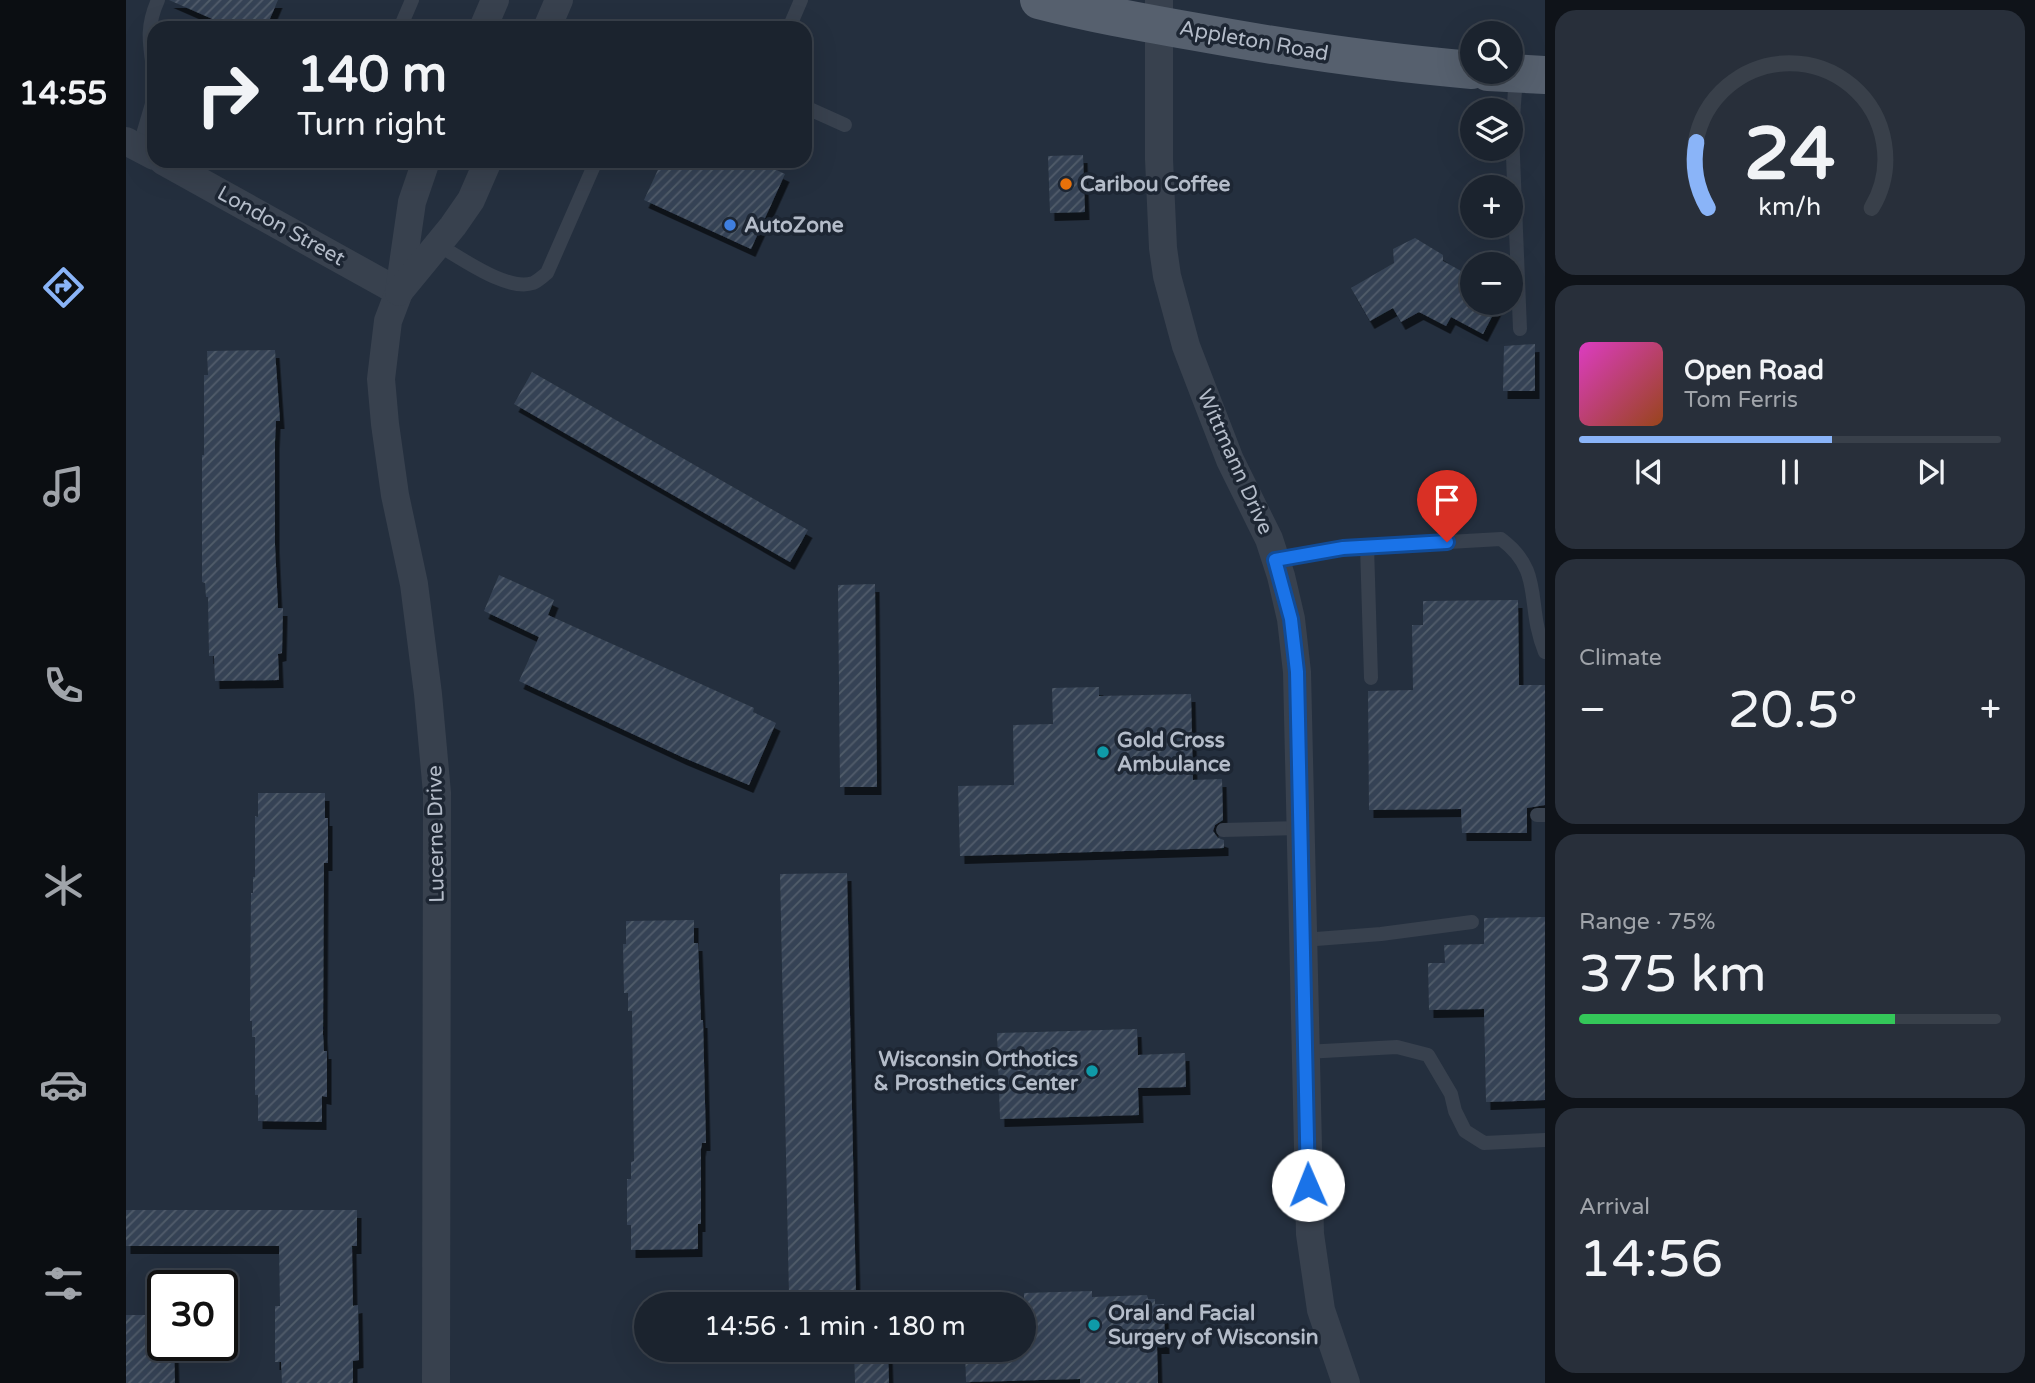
<!DOCTYPE html>
<html lang="en">
<head>
<meta charset="utf-8">
<style>
  body { margin:0; font-family:"Varela Round",sans-serif; background:#282f3a; color:#f1f3f6; height:100vh; display:flex; flex-direction:column; font-size:26px; white-space:nowrap }
  * { box-sizing:border-box; margin:0 }
  p { font-size:23px; color:#a0a4aa }
  .icon { flex:none; width:38px; height:38px; fill:none; stroke:currentColor; stroke-width:2; stroke-linecap:round; stroke-linejoin:round }
  .map { position:relative; flex:1; overflow:hidden }
  .details { display:flex; flex-direction:column; gap:10px; padding:10px; background:#0f1319; width:490px }
  .details>* { flex:none }
  .guide { position:absolute; left:21px; top:21px; width:665px; height:147px; border-radius:21px; box-shadow:0 7px 28px #0002,0 0 0 2px #39404a; background:#1b232e; color:#f1f3f6; overflow:hidden }
  .tools { position:absolute; left:1334px; top:21px; display:grid; gap:14px }
  .tools a { display:grid; place-items:center; width:63px; height:63px; border-radius:50%; background:#1b232e; box-shadow:0 7px 28px #0002,0 0 0 2px #39404a; font-size:35px }
  .speed { position:absolute; left:21px; top:1270px; display:flex; gap:14px; font-size:35px; font-weight:700; text-align:center }
  .speed>* { display:grid; place-content:center; width:91px; height:91px; border-radius:50%; background:#1b232e; box-shadow:0 7px 28px #0002,0 0 0 2px #39404a; line-height:1 }
  .speed .limit { border:4px solid #111; border-radius:10px; background:#fff; color:#111 }
  .pin { position:absolute; display:grid; place-items:center; width:60px; height:60px; color:#fff; margin:-72px -30px; border-radius:50% 50% 50% 0; rotate:-45deg; box-shadow:0 0 7px #0007 }
  .pin .icon { rotate:45deg }
  .me { position:absolute; width:77px; margin:-38px; rotate:359deg; stroke-linejoin:round; filter:drop-shadow(0 0 5px #0008) }
  .turn { display:flex; align-items:center; gap:24px; height:147px; padding:0 35px; font-size:32px }
  .turn .icon { width:91px; height:91px; stroke-width:2.5 }
  .turn b { display:block; font-size:49px; line-height:60px }
  .big { font-size:52px; font-weight:600; line-height:1.1 }
  .details .card { flex:1; display:flex; flex-direction:column; justify-content:center; gap:10px; min-width:0; padding:0 24px; border-radius:21px; background:#282f3a }
  .details .dial { align-items:center; gap:0 }
  .dial svg { height:182px; overflow:visible; fill:none; stroke:#39404a; stroke-width:7; stroke-linecap:round; text-anchor:middle }
  .dial text { fill:#f1f3f6; stroke:none }
  .song { display:flex; align-items:center; gap:21px }
  .cover { width:84px; height:84px; border-radius:10px; background:linear-gradient(135deg,hsl(310 70% 55%),hsl(20 70% 35%)) }
  .played { height:7px; border-radius:4px; background:linear-gradient(90deg,#8ab4f8 60%,#39404a 60%) }
  .keys { display:flex; justify-content:space-around; direction:ltr }
  .heat { display:flex; justify-content:space-between; align-items:center; font-size:38px; direction:ltr }
  .charge { height:10px; border-radius:5px; background:linear-gradient(90deg,#34c759 75%,#39404a 0) }
  .trip { position:absolute; left:508px; top:1292px; width:402px; height:70px; border-radius:35px; background:#1b232e; box-shadow:0 7px 28px #0002,0 0 0 2px #39404a; font-weight:600; line-height:70px; text-align:center }
  main { display:flex; flex:1; min-height:0 }
  .tabs { display:flex; flex-direction:column; width:126px; justify-content:space-around; align-items:center; background:#0b0e12; color:#a0a4aa }
  .tabs .icon { width:49px; height:49px }
  .tabs .active { color:#8ab4f8 }
  .tabs b { font-size:32px; color:#f1f3f6 }
  .map>svg:first-child { display:block }
</style>
</head>
<body>
<main>
<nav class="tabs">
<b>14:55</b>
<svg class="icon active" aria-label="directions" viewBox="0 0 24 24"><path d="M12 3l9 9-9 9-9-9zM9 14v-3h6M13 9l2 2-2 2"/></svg>
<svg class="icon" aria-label="music" viewBox="0 0 24 24"><path d="M9 18V5l10-2v13"/><circle cx="6" cy="18" r="3"/><circle cx="16" cy="16" r="3"/></svg>
<svg class="icon" aria-label="phone" viewBox="0 0 24 24"><path d="M5 4h4l2 5-3 2q2 4 5 5l2-3 5 2v4C11 20 4 13 5 4z"/></svg>
<svg class="icon" aria-label="climate" viewBox="0 0 24 24"><path d="M12 3v18M4 7l16 10M4 17L20 7"/></svg>
<svg class="icon" aria-label="car" viewBox="0 0 24 24"><path d="M5 17H2v-5l4-1 3-4h7l3 4 3 1v5h-3M9 17h6M6 11h13"/><circle cx="7" cy="17" r="2"/><circle cx="17" cy="17" r="2"/></svg>
<svg class="icon" aria-label="filters" viewBox="0 0 24 24"><path d="M4 7h16M4 17h16"/><circle cx="9" cy="7" r="2"/><circle cx="15" cy="17" r="2"/></svg>
</nav>
<div class="map">
<svg width="1419" height="1383" viewBox="0 0 1419 1383">
  <defs>
    <pattern id="building-hatch" width="6" height="6" patternUnits="userSpaceOnUse" patternTransform="scale(1.75)"><rect width="6" height="6" fill="#364354"/><path d="M-1 1l2-2M0 6l6-6M5 7l2-2" fill="none" stroke="#515c6b"/></pattern>
    <filter id="shadow"><feDropShadow dx="4.5" dy="8" stdDeviation="0" flood-color="#0009"/></filter>
  </defs>
  <rect width="100%" height="100%" fill="#242f3e"/>
  <!-- building -->
  <g fill="url(#building-hatch)" filter="url(#shadow)">
    <polygon points="43,0 152,0 140,28 107,28"/>
    <polygon points="957,155 959,212 924,213 922,156"/>
    <polygon points="536,161 631,161 659,174 625,249 518,200"/>
    <polygon points="1289,238 1317,255 1317,261 1346,277 1346,303 1373,303 1357,334 1325,317 1320,326 1293,312 1275,322 1267,308 1244,321 1225,288 1268,263 1267,249"/>
    <polygon points="1409,344 1409,391 1377,391 1378,346"/>
    <polygon points="149,350 154,421 150,421 149,441 149,545 152,608 157,608 156,653 152,654 153,680 89,681 88,656 83,656 82,597 80,597 79,583 76,582 76,455 78,455 78,375 82,375 81,351"/>
    <polygon points="406,372 682,530 664,562 388,404"/>
    <polygon points="373,575 428,600 422,615 628,708 627,712 650,723 623,785 556,757 393,681 413,637 358,611"/>
    <polygon points="749,584 751,787 714,787 712,585"/>
    <polygon points="1392,600 1393,685 1419,685 1419,805 1401,808 1401,833 1336,833 1335,809 1243,810 1242,691 1287,690 1286,625 1297,625 1297,601"/>
    <polygon points="973,687 973,696 1065,694 1067,780 1096,779 1097,820 1089,825 1087,831 1092,838 1098,840 1098,848 834,856 832,786 888,785 887,725 927,724 926,688"/>
    <polygon points="132,793 199,793 199,818 202,818 202,863 198,863 197,1034 198,1051 201,1051 201,1097 196,1096 196,1122 132,1121 132,1095 129,1095 129,1037 126,1037 126,1021 124,1021 125,893 127,893 127,877 129,877 129,816 132,817"/>
    <polygon points="721,873 730,1295 663,1296 654,874"/>
    <polygon points="1419,917 1419,1100 1360,1102 1358,1009 1303,1010 1302,963 1319,963 1318,945 1358,944 1358,918"/>
    <polygon points="568,920 568,943 572,943 575,1020 577,1020 580,1143 576,1143 575,1149 575,1224 572,1224 572,1249 505,1250 505,1225 501,1225 501,1179 505,1179 505,1162 508,1161 506,1011 502,1011 502,993 498,993 497,944 500,944 500,921"/>
    <polygon points="1011,1029 1012,1055 1059,1053 1060,1087 1012,1088 1013,1115 874,1119 871,1033"/>
    <polygon points="0,1210 231,1210 231,1246 226,1246 227,1306 232,1305 233,1360 227,1361 227,1383 156,1383 155,1362 149,1362 149,1306 154,1306 153,1246 0,1246"/>
    <polygon points="966,1291 966,1297 1021,1295 1022,1299 1029,1299 1029,1304 1038,1304 1039,1346 1031,1346 1032,1383 954,1383 954,1379 840,1382 839,1349 898,1349 898,1293"/>
    <polygon points="0,1315 37,1315 37,1346 48,1346 49,1383 0,1383"/>
    <polygon points="728,1351 762,1351 763,1383 729,1383"/>
  </g>
  <g fill="none" stroke-linecap="round" stroke-linejoin="round">
    <!-- service -->
    <g stroke="#38414e" stroke-width="14">
      <polyline points="274,28 286,0"/>
      <polyline points="663,28 675,0"/>
      <path d="M28,75C24,45 19,29 32,0"/>
      <polyline points="1390,76 1386,132 1394,329"/>
      <polyline points="679,107 719,125"/>
      <polyline points="13,148 28,97"/>
      <path d="M312,245C334,257 381,292 407,283C412,281 417,276 421,273L470,161"/>
      <polyline points="1241,546 1245,678"/>
      <path d="M1149,560L1217,548L1375,539C1419,572 1399,603 1419,652"/>
      <polyline points="1411,815 1419,815"/>
      <polyline points="1097,830 1174,828"/>
      <polyline points="1177,940 1255,934 1346,922"/>
      <polyline points="1179,1052 1271,1047 1302,1055 1325,1094 1329,1111 1339,1131 1358,1143 1419,1140"/>
    </g>
    <!-- minor -->
    <g stroke="#38414e" stroke-width="28">
      <polyline points="1033,0 1033,159 1037,248 1041,276 1060,346 1080,398 1104,460 1143,539 1155,576 1165,619 1171,672 1184,1234 1195,1310 1220,1383"/>
      <polyline points="357,28 369,0"/>
      <polyline points="421,28 433,0"/>
      <polyline points="0,141 28,156"/>
      <polyline points="37,161 273,292"/>
      <polyline points="300,161 286,202 273,292 262,321 255,379 259,424 269,495 288,584 302,694 311,793 310,1383"/>
      <polyline points="273,292 327,226 345,200 362,161"/>
    </g>
    <!-- primary -->
    <g stroke="#56606e" stroke-width="38">
      <path d="M913,0C963,13 1014,22 1065,31C1158,48 1251,62 1346,70"/>
      <polyline points="1362,72 1419,75"/>
    </g>
  </g>
  <g fill="none" stroke-linecap="round" stroke-linejoin="round">
    <!-- route casing -->
    <g stroke="#114b97" stroke-width="18">
      <polyline id="route" points="1182,1185 1171,672 1165,619 1149,560 1217,548 1321,542"/>
    </g>
    <!-- route -->
    <use href="#route" stroke="#1a73e8" stroke-width="12"/>
  </g>
  <!-- markers -->
  <circle fill="#e8710a" stroke="#1d2633" stroke-width="2.5" cx="940" cy="184" r="7"/>
  <circle fill="#3f7fe0" stroke="#1d2633" stroke-width="2.5" cx="604" cy="225" r="7"/>
  <g fill="#0f9aa8" stroke="#1d2633" stroke-width="2.5">
    <circle cx="977" cy="752" r="7"/>
    <circle cx="966" cy="1071" r="7"/>
    <circle cx="968" cy="1325" r="7"/>
  </g>
  <g text-anchor="middle" dominant-baseline="central" stroke-width="7" stroke-linejoin="round" paint-order="stroke">
    <!-- street labels -->
    <g font-size="21" fill="#b4bcc9" stroke="#1d2633">
      <text transform="translate(1128 41) rotate(10)">Appleton Road</text>
      <text transform="translate(155 226) rotate(29)">London Street</text>
      <text transform="translate(1109 462) rotate(66)">Wittmann Drive</text>
      <text transform="translate(310 834) rotate(-91)">Lucerne Drive</text>
    </g>
    <!-- poi labels -->
    <g font-size="21" font-weight="bold" fill="#b4bcc9" stroke="#1d2633" text-anchor="start">
      <text x="954" y="184">Caribou Coffee</text>
      <text x="618" y="225">AutoZone</text>
      <text x="991" y="740">Gold Cross<tspan x="991" dy="24">Ambulance</tspan></text>
      <text x="952" y="1059" text-anchor="end">Wisconsin Orthotics<tspan x="952" dy="24">&amp; Prosthetics Center</tspan></text>
      <text x="982" y="1313">Oral and Facial<tspan x="982" dy="24">Surgery of Wisconsin</tspan></text>
    </g>
  </g>
</svg>
<div class="tools">
<a><svg class="icon" aria-label="search" viewBox="0 0 24 24"><circle cx="10" cy="10" r="6"/><path d="M15 15l6 6"/></svg></a>
<a><svg class="icon" aria-label="layers" viewBox="0 0 24 24"><path d="M12 4l9 5-9 5-9-5zM3 14l9 5 9-5"/></svg></a>
<a>+</a>
<a>−</a>
</div>
<div class="speed"><div class="limit">30</div></div>
<div class="pin" style="left:1321px;top:542px;background:#d93025"><svg class="icon" aria-label="arrive" viewBox="0 0 24 24"><path d="M6 21V4h12l-3 4 3 4H6"/></svg></div>
<svg class="me" style="left:1182px;top:1185px" viewBox="-20 -20 40 40"><circle r="19" fill="#fff"/><path d="M0-13L10 11 0 6-10 11z" fill="#1a73e8"/></svg>
<div class="trip">14:56 · 1 min · 180 m</div>
<div class="guide">
<div class="turn"><svg class="icon" aria-label="right" viewBox="0 0 24 24"><path d="M7 20v-9h11M14 6l5 5-5 5"/></svg><div><b>140 m</b>Turn right</div></div>
</div>
</div>
<section class="details">
<div class="card dial"><svg viewBox="0 0 100 80">
<path d="M14 69A42 42 0 1 1 86 69"/>
<path d="M14 69A42 42 0 0 1 9 40" stroke="#8ab4f8"/>
<text x="50" y="56" font-size="32" font-weight="700">24</text>
<text x="50" y="72" font-size="11">km/h</text>
</svg></div>
<div class="card">
<div class="song"><i class="cover"></i><div><b>Open Road</b><p>Tom Ferris</p></div></div>
<div class="played"></div>
<div class="keys"><svg class="icon" aria-label="previous" viewBox="0 0 24 24"><path d="M18 5L8 12l10 7zM5 5v14"/></svg><svg class="icon" aria-label="pause" viewBox="0 0 24 24"><path d="M8 5v14M16 5v14"/></svg><svg class="icon" aria-label="next" viewBox="0 0 24 24"><path d="M6 5l10 7-10 7zM19 5v14"/></svg></div>
</div>
<div class="card"><p>Climate</p>
<div class="heat"><a>−</a><b class="big">20.5°</b><a>+</a></div>
</div>
<div class="card"><p>Range · 75%</p><b class="big">375 km</b><div class="charge"></div></div>
<div class="card"><p>Arrival</p><b class="big">14:56</b></div>
</section>
</main>
</body>
</html>
